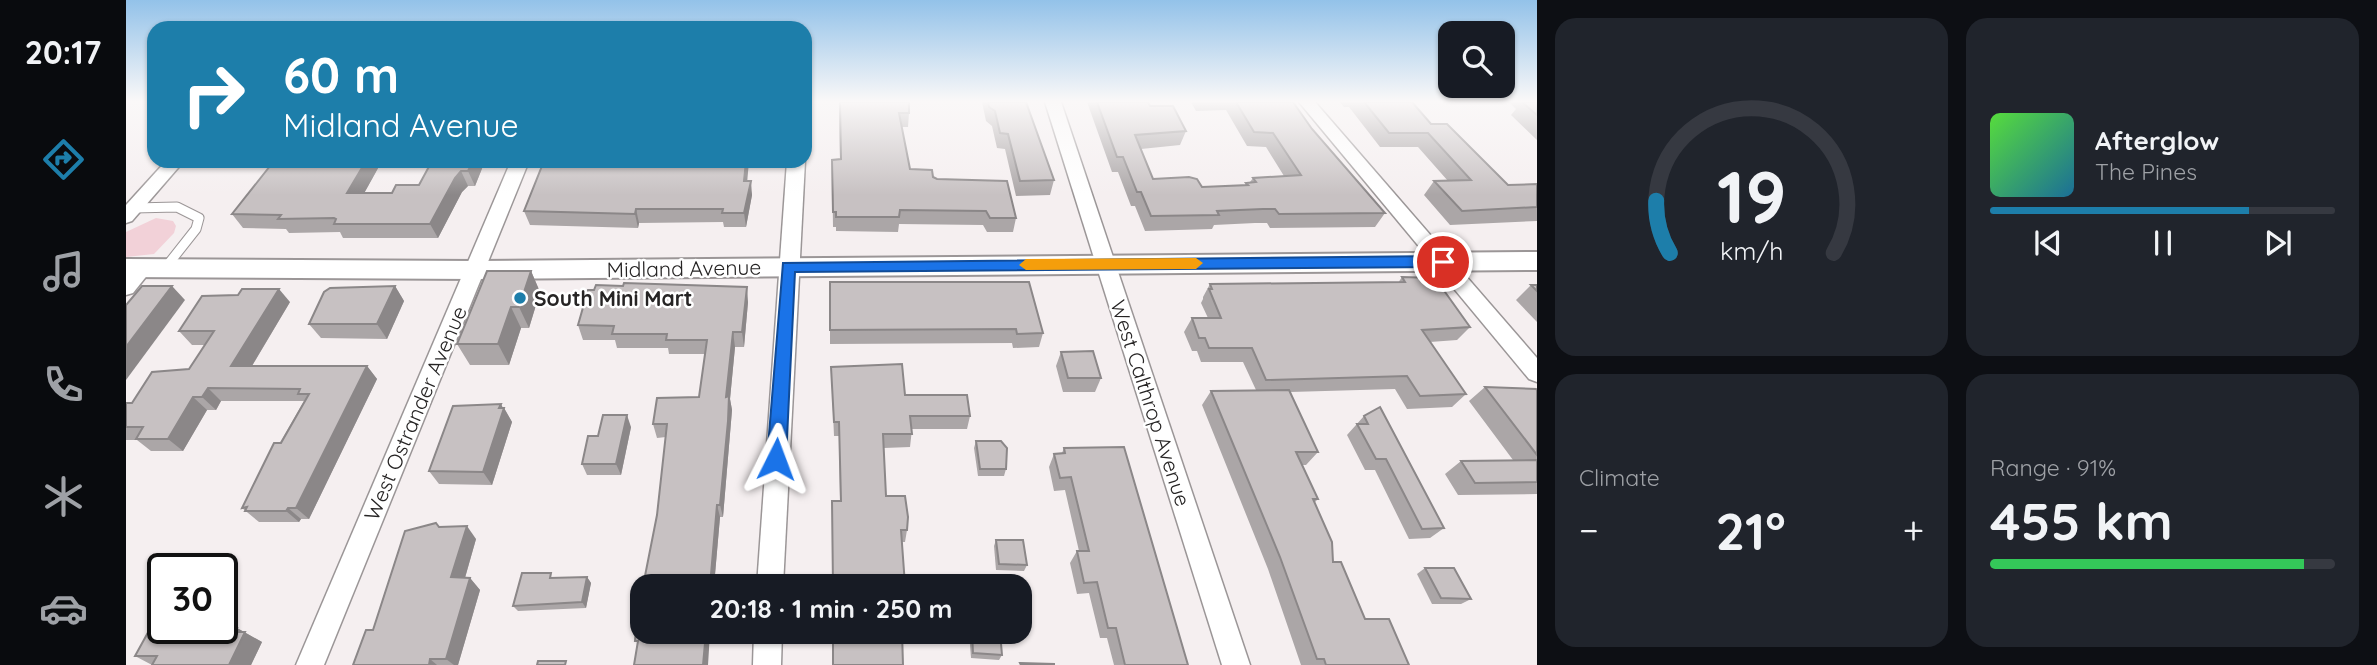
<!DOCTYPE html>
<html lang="en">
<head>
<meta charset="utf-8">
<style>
  body { margin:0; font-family:Quicksand,sans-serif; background:#20242c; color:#f1f3f6; height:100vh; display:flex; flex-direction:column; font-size:26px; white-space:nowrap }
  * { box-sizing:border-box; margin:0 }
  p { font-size:23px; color:#9ea1a6 }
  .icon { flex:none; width:38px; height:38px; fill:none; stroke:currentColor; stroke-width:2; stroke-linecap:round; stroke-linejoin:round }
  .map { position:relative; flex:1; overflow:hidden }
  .drawer { display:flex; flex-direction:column; gap:18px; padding:18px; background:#0d0f14; width:840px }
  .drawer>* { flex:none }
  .top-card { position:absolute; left:21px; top:21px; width:665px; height:147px; border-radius:21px; box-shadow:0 2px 5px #0004; background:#1d7eaa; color:#fff; overflow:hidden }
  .tools { position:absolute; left:1312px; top:21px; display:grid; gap:14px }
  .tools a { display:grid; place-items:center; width:77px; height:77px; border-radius:14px; background:#171b24; box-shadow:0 2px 5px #0004; font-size:35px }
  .speed { position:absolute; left:21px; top:553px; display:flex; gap:14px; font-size:35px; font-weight:700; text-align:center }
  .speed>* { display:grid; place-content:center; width:91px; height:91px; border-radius:50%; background:#171b24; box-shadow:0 2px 5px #0004; line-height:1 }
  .speed .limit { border:4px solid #111; border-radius:10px; background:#fff; color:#111 }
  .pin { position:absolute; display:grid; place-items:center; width:60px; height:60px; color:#fff; margin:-30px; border:4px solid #fff; border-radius:50%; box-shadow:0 2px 7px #0007 }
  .me { position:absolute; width:77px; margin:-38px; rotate:3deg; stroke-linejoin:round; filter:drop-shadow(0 0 5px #0008) }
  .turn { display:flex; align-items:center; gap:24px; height:147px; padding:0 21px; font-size:32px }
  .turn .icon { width:91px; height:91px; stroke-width:2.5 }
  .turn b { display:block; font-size:49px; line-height:60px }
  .big { font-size:52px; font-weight:800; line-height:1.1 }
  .drawer .widget { flex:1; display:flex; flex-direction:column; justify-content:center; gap:10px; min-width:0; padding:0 24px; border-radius:21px; background:#20242c }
  .drawer .dial { align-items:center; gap:0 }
  .dial svg { height:182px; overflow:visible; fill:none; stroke:#363941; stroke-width:7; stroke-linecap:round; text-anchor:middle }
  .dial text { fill:#f1f3f6; stroke:none }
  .song { display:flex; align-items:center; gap:21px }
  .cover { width:84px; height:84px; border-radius:10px; background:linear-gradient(135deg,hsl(110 70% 55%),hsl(200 70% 35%)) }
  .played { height:7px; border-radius:4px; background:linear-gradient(90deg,#1d7eaa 75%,#363941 75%) }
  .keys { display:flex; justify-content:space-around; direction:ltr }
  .heat { display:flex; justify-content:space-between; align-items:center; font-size:38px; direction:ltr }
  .charge { height:10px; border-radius:5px; background:linear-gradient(90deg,#34c759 91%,#363941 0) }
  .drawer .tiles { flex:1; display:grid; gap:18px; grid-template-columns:repeat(2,1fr) }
  .trip { position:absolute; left:504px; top:574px; width:402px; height:70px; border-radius:21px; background:#171b24; box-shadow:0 2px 5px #0004; font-weight:800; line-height:70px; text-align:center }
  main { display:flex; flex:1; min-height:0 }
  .menu { display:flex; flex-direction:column; width:126px; justify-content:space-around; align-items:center; background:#090b0e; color:#9ea1a6 }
  .menu .icon { width:49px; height:49px }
  .menu .on { color:#1d7eaa }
  .menu b { font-size:32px; color:#f1f3f6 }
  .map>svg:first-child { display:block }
</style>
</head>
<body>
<main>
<nav class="menu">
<b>20:17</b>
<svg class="icon on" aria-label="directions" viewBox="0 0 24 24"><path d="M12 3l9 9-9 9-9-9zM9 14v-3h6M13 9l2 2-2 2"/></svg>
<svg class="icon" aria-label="music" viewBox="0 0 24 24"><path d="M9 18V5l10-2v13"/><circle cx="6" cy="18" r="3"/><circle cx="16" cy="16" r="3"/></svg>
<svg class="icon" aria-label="phone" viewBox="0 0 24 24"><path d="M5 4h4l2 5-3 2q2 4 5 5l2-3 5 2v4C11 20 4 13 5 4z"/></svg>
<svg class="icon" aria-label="climate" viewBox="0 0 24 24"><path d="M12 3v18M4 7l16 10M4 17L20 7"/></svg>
<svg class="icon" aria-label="car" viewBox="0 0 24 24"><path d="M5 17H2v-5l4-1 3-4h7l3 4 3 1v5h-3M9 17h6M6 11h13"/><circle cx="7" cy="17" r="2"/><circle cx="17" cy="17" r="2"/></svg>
</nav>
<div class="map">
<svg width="1411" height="665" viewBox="0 0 1411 665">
  <rect width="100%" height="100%" fill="#f5eff0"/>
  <!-- green -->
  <polygon fill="#f2d1d8" points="30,218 47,221 50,226 48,233 28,254 0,257 0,232"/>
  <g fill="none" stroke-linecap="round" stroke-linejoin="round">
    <!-- service casing -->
    <g stroke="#9b9697" stroke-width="11">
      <polyline id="service" points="8,208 51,207 73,218 70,229 40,267"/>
    </g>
    <!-- minor casing -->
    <g stroke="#9b9697" stroke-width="3">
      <g id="minor">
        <polygon points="919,102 935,102 1124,665 1096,665"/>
        <polygon points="1173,102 1189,102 1411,358 1411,382 1403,379"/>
        <polygon points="40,161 58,161 6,221 0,223 0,205"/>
        <polygon points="385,161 403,161 198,665 170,665"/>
        <polygon points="661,161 679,161 657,586 631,586"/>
        <polygon points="17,261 27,268 7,293 0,295 0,275 10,263"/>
        <polygon points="628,632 656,632 655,665 627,665"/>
      </g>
    </g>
    <!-- tertiary casing -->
    <g stroke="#9b9697" stroke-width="4">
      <polygon id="tertiary" points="1411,252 1411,270 349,279 0,277 0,259 349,261"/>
    </g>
    <!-- service -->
    <use href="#service" stroke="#fff" stroke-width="9"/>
    <!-- minor -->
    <use href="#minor" fill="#fff" fill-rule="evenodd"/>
    <!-- tertiary -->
    <use href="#tertiary" fill="#fff" fill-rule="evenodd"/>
  </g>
  <!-- wall -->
  <g fill="#aba6a7">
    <polygon points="713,102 783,113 782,127 775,127 784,169 807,177 890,218 887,232 861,232 857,225 773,224 772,232 710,231 710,227 707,227 706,160 714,159"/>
    <polygon points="856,102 900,102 928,180 924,195 890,196 879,149 871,148 866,126 860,121"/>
    <polygon points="961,102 1022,102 1024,106 1060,131 1054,145 1015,149 1027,179 1076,187 1119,185 1120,183 1124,182 1127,178 1158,176 1140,147 1121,146 1100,110 1070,111 1065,102 1167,102 1186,129 1259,213 1249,227 1144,228 1141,223 1129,223 1088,225 1086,229 1019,231 1009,206 1005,206 992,172 986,172"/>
    <polygon points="1214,102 1286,102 1305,124 1382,185 1411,184 1411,221 1324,225 1298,195 1308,181 1322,181 1292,147 1254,147 1223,107 1218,107"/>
    <polygon points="1383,102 1411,102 1411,140 1385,115 1390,109"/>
    <polygon points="148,161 256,161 238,193 266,193 293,185 359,161 349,186 342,186 336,192 312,238 217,238 214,232 163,233 160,229 117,228 106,214"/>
    <polygon points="621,181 626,195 620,227 598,227 597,222 513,223 512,228 404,225 398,211"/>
    <polygon points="405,271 414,292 403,328 395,328 383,365 344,365 331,344"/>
    <polygon points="1276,277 1344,327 1331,340 1304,342 1340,394 1326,407 1281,409 1269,389 1164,392 1192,452 1180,465 1176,465 1192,499 1188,503 1207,562 1239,619 1283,665 1175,665 1142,569 1076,405 1085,391 1130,390 1117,362 1075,362 1071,351 1066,351 1058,332 1066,318 1082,318 1075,303 1077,299 1077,297 1084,284 1272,283"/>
    <polygon points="704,282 917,333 913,347 887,348 886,343 704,344"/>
    <polygon points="1405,285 1411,285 1411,322 1390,300"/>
    <polygon points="269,286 278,301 261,339 195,338 183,324"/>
    <polygon points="164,302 126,366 241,366 251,379 183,519 175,519 173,522 133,522 116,508 178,401 95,401 90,410 81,410 57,451 25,451 11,440 0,440 0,403 6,403 63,369 79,345 66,345 53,331"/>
    <polygon points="622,302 618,347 609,347 604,399 606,410 604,434 597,517 594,517 588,586 517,586 531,515 540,437 531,438 527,424 573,397 579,354 543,354 542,348 491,348 489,340 457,340 452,325"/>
    <polygon points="935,352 975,378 969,392 937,392 930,366"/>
    <polygon points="705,367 779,395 844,416 841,429 786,429 784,447 758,448 760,496 781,530 779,542 776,542 779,586 707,586 714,501 713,436 708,436"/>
    <polygon points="1359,387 1411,390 1411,494 1332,495 1319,474 1335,461 1387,460 1343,401"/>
    <polygon points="377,408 378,408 386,422 366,485 313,484 303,471"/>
    <polygon points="1238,416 1318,528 1304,538 1283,539 1249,470 1239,470 1221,435"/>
    <polygon points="505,427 495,475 461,475 456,464 472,436"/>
    <polygon points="850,441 880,469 878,476 852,476 848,448"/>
    <polygon points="938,448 1062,665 988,665 981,638 974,638 963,593 951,594 944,563 951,551 953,551 939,490 928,491 923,467 928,454 936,453"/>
    <polygon points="313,527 350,539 339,578 344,578 354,590 332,665 227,665 247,630"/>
    <polygon points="870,540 901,565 898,571 870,570 868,546"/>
    <polygon points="1299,568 1345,599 1335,604 1306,604 1291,574"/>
    <polygon points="461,577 465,583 460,608 392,611 387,606 429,578"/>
    <polygon points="96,625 102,628 111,628 136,642 125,665 26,665 9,656 96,628"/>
    <polygon points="843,632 874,632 876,655 873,660 845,658"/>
  </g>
  <!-- shaded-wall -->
  <g fill="#8b8788">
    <polygon points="240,161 256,161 230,208 221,193"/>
    <polygon points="347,161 359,161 349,186 342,171"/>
    <polygon points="620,161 623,161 620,195 618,181"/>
    <polygon points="335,171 342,186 336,192 312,238 304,224 329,178"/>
    <polygon points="625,181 626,195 620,227 618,213"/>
    <polygon points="510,209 513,223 512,228 509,214"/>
    <polygon points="405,271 414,292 403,328 393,307"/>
    <polygon points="46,286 59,300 0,380 0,347"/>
    <polygon points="269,286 278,301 261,339 251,324"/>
    <polygon points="621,287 622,302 618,347 616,332"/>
    <polygon points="153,289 164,302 118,379 105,366"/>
    <polygon points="385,307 395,328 383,365 372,344"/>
    <polygon points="607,332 609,347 604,399 606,410 597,517 594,505 600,397"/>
    <polygon points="241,366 251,379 183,519 170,508"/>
    <polygon points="82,388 95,401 90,410 76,397"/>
    <polygon points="67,397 81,410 57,451 42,439"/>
    <polygon points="375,404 378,410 378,408 386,422 366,485 357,472"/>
    <polygon points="501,415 505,427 495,475 490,464"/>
    <polygon points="591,505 594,517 588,586 584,586"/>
    <polygon points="162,508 175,519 173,522 160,511"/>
    <polygon points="341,526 350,539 336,588 325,577"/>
    <polygon points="461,577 465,583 460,608 456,602"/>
    <polygon points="344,578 354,590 332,665 328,665 320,659"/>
    <polygon points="111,628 136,642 125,665 103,665 109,632"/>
    <polygon points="580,632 584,632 582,665 577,665"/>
    <polygon points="304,659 311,665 303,665"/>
  </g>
  <!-- building -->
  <g fill="#c7c1c2" stroke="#8b8788" stroke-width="2">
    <polygon points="714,102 783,102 783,113 773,113 784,169 806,170 807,177 811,179 881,181 890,218 864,218 860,211 774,210 773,217 710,217 710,212 707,212 706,160 715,159"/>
    <polygon points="862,102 900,102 928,180 894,181 882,134 874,133 869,111 863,107"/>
    <polygon points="971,102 1022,102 1024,106 1047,106 1060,131 1009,135 1027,179 1063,177 1071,179 1076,187 1122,185 1120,183 1130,182 1127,178 1175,175 1147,133 1128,132 1110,102 1167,102 1186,129 1259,213 1153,214 1149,209 1137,209 1091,211 1093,215 1025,216 1015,192 1011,192 997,157 991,157"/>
    <polygon points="1238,102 1286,102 1305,124 1321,124 1382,185 1411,184 1411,207 1336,211 1308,181 1345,180 1302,133 1263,133"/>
    <polygon points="1396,102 1411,102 1411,115"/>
    <polygon points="148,161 240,161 221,193 266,193 270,185 293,185 306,161 347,161 342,171 335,171 329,178 304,224 208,224 210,219 208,218 152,219 155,215 106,214"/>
    <polygon points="418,161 620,161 618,181 625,181 618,213 596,213 597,209 510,209 509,214 398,211"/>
    <polygon points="361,271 405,271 393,307 385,307 372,344 331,344"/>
    <polygon points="1276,277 1309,278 1344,327 1296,330 1340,394 1294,396 1281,376 1140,380 1126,348 1083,348 1079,338 1073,338 1066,318 1095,318 1083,289 1086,289 1084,284 1279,282"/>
    <polygon points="704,282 903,282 917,333 891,334 890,329 704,330"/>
    <polygon points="498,283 621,287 616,332 607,332 600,397 603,396 602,421 594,505 591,505 584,586 517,586 531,515 541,424 527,424 531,398 573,397 581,340 540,340 541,334 486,334 488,326 452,325 462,290 468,290 470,285 497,286"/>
    <polygon points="1405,285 1411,285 1411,291"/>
    <polygon points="16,286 46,286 0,347 0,305"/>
    <polygon points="269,286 251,324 183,324 198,292 204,288"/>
    <polygon points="116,289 153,289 105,366 241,366 170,508 162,508 160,511 119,511 121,507 116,508 148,443 155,443 183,394 172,394 174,389 82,388 76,397 67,397 42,439 10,439 17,427 0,427 0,403 6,403 26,372 63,369 88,331 53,331 76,296 112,295"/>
    <polygon points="967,351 975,378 942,378 935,352"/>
    <polygon points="776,364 779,395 841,395 844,416 784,416 786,434 757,434 760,496 779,496 782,517 781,530 775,530 779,585 773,585 773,586 707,586 706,501 715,501 713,422 708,422 705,367"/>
    <polygon points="1359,387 1410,389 1411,390 1411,455"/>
    <polygon points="1163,390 1192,452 1170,452 1192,499 1187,499 1206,542 1207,562 1215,562 1239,619 1263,619 1283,665 1200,665 1198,659 1191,659 1154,557 1085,391"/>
    <polygon points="375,404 373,408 378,408 357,472 303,471 327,406"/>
    <polygon points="1254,407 1318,528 1296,529 1260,459 1250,459 1231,424 1242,424 1238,416"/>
    <polygon points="477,415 501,415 490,464 456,464 462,436 472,436"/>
    <polygon points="850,441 875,441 881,448 880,469 854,469"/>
    <polygon points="998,447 1062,665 999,665 990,628 982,628 971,582 958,583 951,551 963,551 945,477 934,478 928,454 939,453 938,448"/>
    <polygon points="1411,460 1411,482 1349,483 1335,461"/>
    <polygon points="310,523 313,527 341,526 325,577 344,578 320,659 304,659 303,665 227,665 240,630 247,630 279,531"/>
    <polygon points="870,540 897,540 901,565 873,564"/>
    <polygon points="1299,568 1328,568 1345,599 1315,598"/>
    <polygon points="396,573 425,573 424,578 461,577 456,602 387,606"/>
    <polygon points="516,591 516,632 580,632 577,665 508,665 512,641 509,641 511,617"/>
    <polygon points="25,627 111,628 109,632 119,632 103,665 26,665 31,656 9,656"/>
    <polygon points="707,632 776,632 777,665 707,665"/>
    <polygon points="846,632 874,632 876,655 847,653"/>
    <polygon points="412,661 440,661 439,665 411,665"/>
    <polygon points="894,663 928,664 928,665 895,665"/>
  </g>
  <!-- sky -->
  <linearGradient id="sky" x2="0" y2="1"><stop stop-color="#93c2e9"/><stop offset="0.52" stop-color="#faf8f8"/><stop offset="1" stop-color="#faf8f8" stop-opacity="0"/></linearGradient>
  <rect width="1411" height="195" fill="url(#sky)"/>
  <!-- route -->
  <polygon fill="#1a73e8" stroke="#114b97" stroke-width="2" points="1317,256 1325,262 1317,267 669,272 660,459 657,465 644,465 641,459 657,263"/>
  <!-- slow -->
  <polygon fill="#f59e0b" points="1070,258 1077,263 1070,269 900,270 893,265 900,259"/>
  <!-- markers -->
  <circle fill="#1d7eaa" stroke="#fff" stroke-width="2.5" cx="394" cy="298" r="7"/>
  <g text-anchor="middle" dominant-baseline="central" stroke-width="5" stroke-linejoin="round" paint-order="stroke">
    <!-- street labels -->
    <g font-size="21" fill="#262424" stroke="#fff">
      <text transform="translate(558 268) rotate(-1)">Midland Avenue</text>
      <text transform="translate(1025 403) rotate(72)">West Calthrop Avenue</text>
      <text transform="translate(289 413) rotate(-67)">West Ostrander Avenue</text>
    </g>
    <!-- poi labels -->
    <g font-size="21" font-weight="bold" fill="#262424" stroke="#fff" text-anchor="start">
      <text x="408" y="298">South Mini Mart</text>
    </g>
  </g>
</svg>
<div class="tools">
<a><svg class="icon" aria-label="search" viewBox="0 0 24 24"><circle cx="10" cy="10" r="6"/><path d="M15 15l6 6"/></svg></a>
</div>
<div class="speed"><div class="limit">30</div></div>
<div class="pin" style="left:1317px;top:262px;background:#d93025"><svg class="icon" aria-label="arrive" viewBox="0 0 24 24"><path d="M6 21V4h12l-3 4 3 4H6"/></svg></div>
<svg class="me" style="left:650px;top:459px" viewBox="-20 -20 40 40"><path d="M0-17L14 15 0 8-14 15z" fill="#1a73e8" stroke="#fff" stroke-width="4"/></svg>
<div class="trip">20:18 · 1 min · 250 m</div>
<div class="top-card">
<div class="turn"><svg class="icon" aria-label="right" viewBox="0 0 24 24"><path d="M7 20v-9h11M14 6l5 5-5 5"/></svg><div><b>60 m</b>Midland Avenue</div></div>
</div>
</div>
<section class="drawer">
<div class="tiles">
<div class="widget dial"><svg viewBox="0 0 100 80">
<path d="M14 69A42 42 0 1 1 86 69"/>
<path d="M14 69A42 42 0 0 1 8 46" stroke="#1d7eaa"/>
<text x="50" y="56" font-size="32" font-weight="700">19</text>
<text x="50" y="72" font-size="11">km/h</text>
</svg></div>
<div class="widget">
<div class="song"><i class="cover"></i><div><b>Afterglow</b><p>The Pines</p></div></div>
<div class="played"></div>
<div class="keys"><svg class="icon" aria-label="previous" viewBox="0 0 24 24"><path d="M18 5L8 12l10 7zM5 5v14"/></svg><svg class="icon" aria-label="pause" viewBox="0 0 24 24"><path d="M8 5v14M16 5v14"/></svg><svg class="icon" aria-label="next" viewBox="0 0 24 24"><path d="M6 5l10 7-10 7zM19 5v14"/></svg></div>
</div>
<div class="widget"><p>Climate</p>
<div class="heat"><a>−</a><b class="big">21°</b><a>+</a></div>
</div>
<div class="widget"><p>Range · 91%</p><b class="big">455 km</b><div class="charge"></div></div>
</div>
</section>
</main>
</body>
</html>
